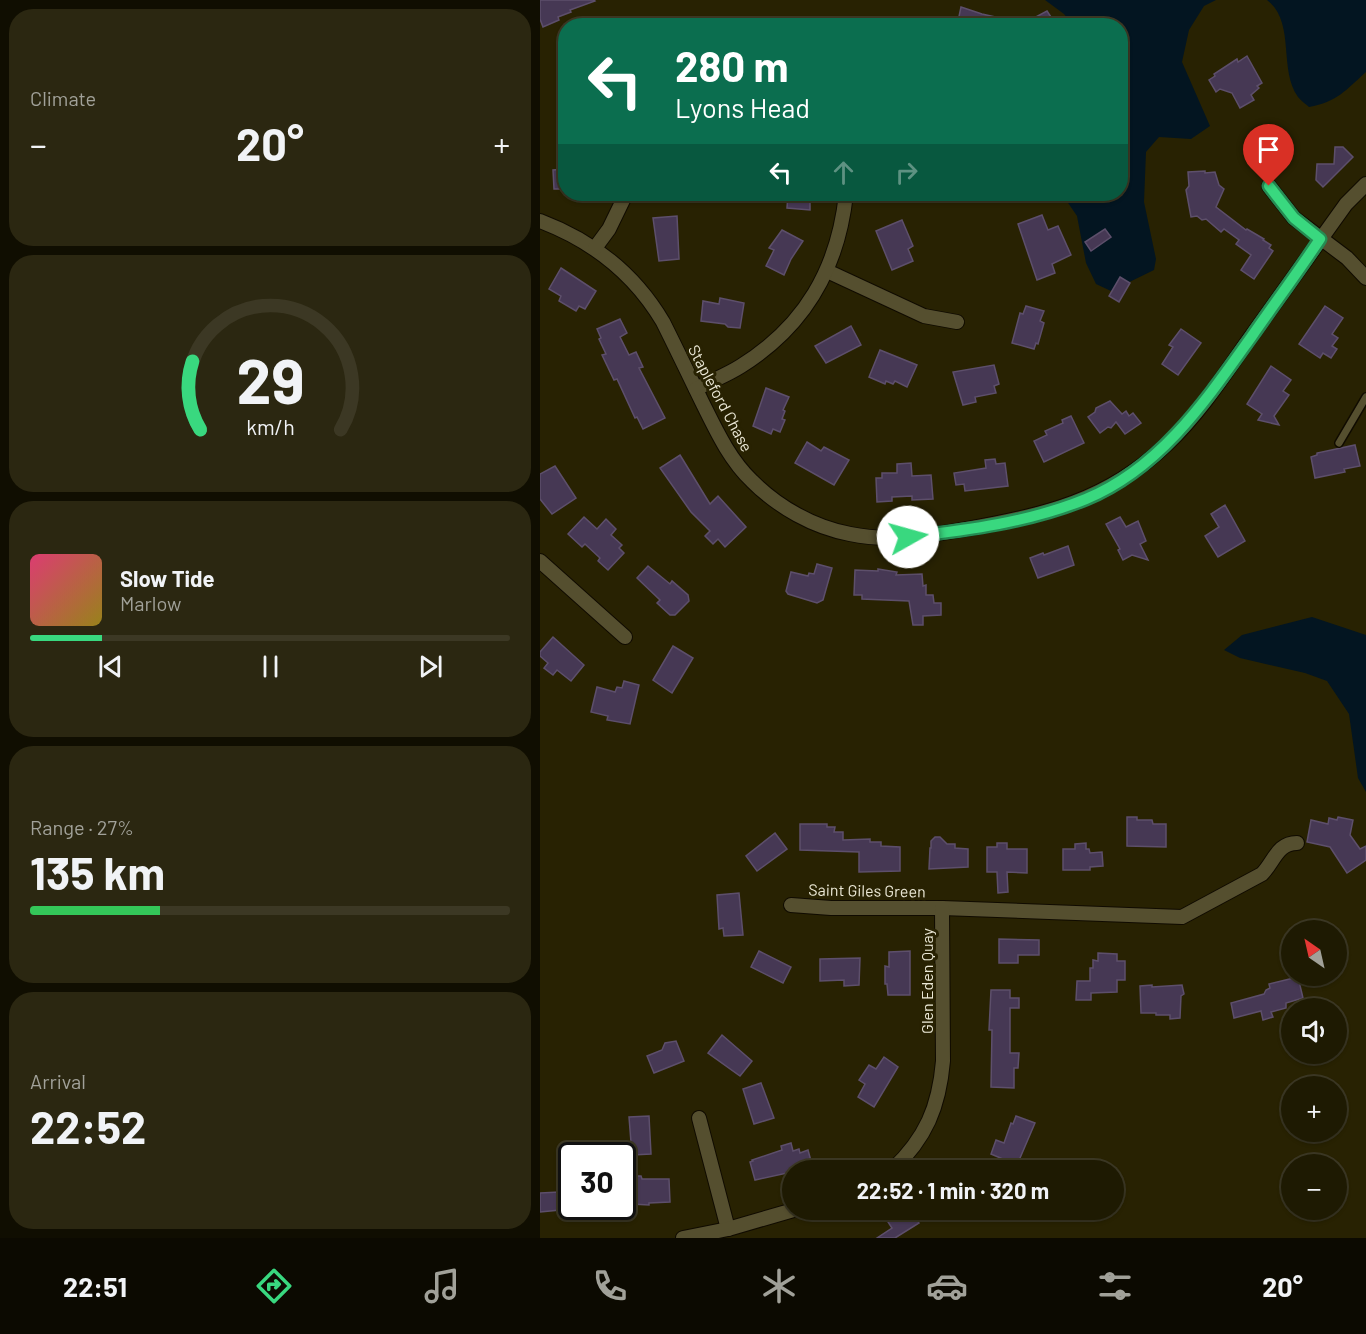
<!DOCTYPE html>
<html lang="en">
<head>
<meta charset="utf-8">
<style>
  body { margin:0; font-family:Barlow,sans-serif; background:#2b2711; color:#f1f3f6; height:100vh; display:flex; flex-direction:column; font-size:22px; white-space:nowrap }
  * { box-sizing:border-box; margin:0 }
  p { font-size:20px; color:#a1a199 }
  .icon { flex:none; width:33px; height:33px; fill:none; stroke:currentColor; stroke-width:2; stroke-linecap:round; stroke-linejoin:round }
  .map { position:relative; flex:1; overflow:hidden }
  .side { display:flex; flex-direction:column; gap:9px; padding:9px; background:#100e01; width:540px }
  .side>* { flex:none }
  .top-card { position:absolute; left:18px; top:18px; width:570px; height:183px; border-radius:24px; box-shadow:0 2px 4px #0004,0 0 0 2px #3c3824; background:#0b6e4f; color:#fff; overflow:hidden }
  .needle { width:39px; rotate:326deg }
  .tools { position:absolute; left:741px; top:920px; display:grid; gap:12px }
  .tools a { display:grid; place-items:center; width:66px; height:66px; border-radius:50%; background:#1e1a02; box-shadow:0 2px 4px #0004,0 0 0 2px #3c3824; font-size:30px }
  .speed { position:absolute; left:18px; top:1142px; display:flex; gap:12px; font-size:30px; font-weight:700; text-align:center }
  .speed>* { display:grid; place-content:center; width:78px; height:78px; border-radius:50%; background:#1e1a02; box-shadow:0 2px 4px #0004,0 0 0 2px #3c3824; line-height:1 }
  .speed .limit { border:3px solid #111; border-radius:9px; background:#fff; color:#111 }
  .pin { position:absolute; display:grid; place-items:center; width:51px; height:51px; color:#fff; margin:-62px -26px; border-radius:50% 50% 50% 0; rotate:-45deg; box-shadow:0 0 6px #0007 }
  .pin .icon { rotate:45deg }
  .me { position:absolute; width:66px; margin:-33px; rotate:83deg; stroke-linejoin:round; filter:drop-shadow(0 0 4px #0008) }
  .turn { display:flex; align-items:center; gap:21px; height:126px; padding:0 18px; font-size:27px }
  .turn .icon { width:78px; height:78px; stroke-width:2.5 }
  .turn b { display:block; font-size:42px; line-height:51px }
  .lanes { display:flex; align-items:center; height:57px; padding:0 18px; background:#0003; justify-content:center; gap:30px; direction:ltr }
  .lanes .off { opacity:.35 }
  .big { font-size:45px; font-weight:700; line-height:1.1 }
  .side .tile { flex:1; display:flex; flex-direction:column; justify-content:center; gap:9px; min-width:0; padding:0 21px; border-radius:24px; background:#2b2711 }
  .side .dial { align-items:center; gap:0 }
  .dial svg { height:156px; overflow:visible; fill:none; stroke:#3c3824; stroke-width:7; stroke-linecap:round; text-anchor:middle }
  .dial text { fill:#f1f3f6; stroke:none }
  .song { display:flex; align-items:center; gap:18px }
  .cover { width:72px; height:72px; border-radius:9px; background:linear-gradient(135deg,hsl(340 70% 55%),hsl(50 70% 35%)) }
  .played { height:6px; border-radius:3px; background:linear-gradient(90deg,#39d87f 15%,#3c3824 15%) }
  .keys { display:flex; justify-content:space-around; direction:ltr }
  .heat { display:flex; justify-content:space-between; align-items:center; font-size:33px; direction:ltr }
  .charge { height:9px; border-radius:4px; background:linear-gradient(90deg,#34c759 27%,#3c3824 0) }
  .trip { position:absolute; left:242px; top:1160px; width:342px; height:60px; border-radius:30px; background:#1e1a02; box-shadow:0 2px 4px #0004,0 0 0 2px #3c3824; font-weight:700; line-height:60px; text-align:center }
  .menu { display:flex; height:96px; justify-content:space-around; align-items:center; background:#0c0a01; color:#a1a199 }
  .menu .icon { width:42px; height:42px }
  .menu .active { color:#39d87f }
  .menu b { font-size:27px; color:#f1f3f6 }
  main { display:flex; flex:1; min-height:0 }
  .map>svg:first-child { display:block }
</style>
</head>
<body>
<main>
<section class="side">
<div class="tile"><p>Climate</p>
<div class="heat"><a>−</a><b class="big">20°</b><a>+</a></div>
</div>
<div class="tile dial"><svg viewBox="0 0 100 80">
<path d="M14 69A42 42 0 1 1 86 69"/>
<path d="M14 69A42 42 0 0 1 10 34" stroke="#39d87f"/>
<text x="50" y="56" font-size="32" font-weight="700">29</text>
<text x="50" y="72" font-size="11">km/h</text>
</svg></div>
<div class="tile">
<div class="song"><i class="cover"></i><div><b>Slow Tide</b><p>Marlow</p></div></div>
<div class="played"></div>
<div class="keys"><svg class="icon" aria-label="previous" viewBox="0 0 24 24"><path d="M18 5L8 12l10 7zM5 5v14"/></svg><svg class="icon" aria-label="pause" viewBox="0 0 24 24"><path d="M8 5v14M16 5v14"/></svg><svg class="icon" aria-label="next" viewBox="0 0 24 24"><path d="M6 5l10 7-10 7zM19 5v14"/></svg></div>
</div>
<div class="tile"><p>Range · 27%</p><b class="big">135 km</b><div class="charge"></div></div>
<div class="tile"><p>Arrival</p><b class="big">22:52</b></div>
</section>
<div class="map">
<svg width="826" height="1238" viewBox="0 0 826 1238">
  <rect width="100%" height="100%" fill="#282202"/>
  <!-- water -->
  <g fill="#031521">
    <polygon points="505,0 676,0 664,6 649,30 642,62 670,126 651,139 619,137 606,152 604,202 616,259 614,270 571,291 556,284 546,263 537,216 522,194 580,194 580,26 533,25 524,14"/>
    <path d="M727,0H826V72C806,90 797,102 769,107C766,104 761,101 758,97C738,69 756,22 727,0Z"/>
    <polygon points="772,617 826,635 826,792 818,778 809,714 787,681 765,673 700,658 684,650 702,635"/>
  </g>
  <!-- building -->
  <g fill="#463854" stroke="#5d4f6b" stroke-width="1.5">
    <polygon points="0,0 54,0 55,1 30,10 31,12 18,17 19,20 3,27 0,19"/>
    <polygon points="421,7 442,14 474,21 474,26 417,26"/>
    <polygon points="507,11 513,20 507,24 508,26 479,26"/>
    <polygon points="707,56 722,83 717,86 719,88 711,95 714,100 700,108 692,93 680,89 676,92 669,80 675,76 674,74 697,59 698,62"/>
    <polygon points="795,147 803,147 813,157 783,187 776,180 777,164 794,164"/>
    <polygon points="26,169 26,189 14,189 13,170"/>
    <polygon points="665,171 665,173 675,172 679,185 684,189 676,207 706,230 707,229 724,239 723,240 731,245 729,248 733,251 714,279 701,270 711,255 696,244 699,240 684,229 681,232 666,219 662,220 657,216 651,217 646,190 649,186 648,172"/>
    <polygon points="248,194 270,194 270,210 247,208"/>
    <polygon points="502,215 508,230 518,226 531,255 512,264 515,273 497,280 478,224"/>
    <polygon points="137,216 139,259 119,261 113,218"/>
    <polygon points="362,220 373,246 368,249 373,261 352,270 336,231"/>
    <polygon points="565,229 571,237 551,251 545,242"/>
    <polygon points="242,230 263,241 251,259 244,275 226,266 234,250 229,248"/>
    <polygon points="21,268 56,291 45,309 39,306 36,311 19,301 21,296 9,289"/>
    <polygon points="580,277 590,283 579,302 569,296"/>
    <polygon points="180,298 204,303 200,328 188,327 185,324 161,321 163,301 179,304"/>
    <polygon points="486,306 504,311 500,321 504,323 498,344 496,343 494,349 472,343 480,313 483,314"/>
    <polygon points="785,306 803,318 792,334 798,338 792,346 797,349 791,358 783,353 780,358 759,344"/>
    <polygon points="80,319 87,333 80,337 89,355 96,352 103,367 99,368 125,418 103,429 97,417 95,418 77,379 74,380 62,355 66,354 59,339 61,338 57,329"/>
    <polygon points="311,326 321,345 286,363 275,346"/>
    <polygon points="641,329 661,343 638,375 622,364 633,347 629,345"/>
    <polygon points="340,350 377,365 367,387 355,381 353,384 346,381 345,384 329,377"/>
    <polygon points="454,365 459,384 454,386 456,393 435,397 436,402 423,405 413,372"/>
    <polygon points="731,366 751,380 743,391 749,395 734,416 739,425 718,420 722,414 707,404"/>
    <polygon points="226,388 249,397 243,410 245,411 242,419 245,420 240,432 233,429 231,434 213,426"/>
    <polygon points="570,401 582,414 586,411 589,416 593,413 601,423 585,434 576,422 571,428 568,427 560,433 548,417 555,412 556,408"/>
    <polygon points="531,416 544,443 504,462 494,441 507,435 505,431 523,423 522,420"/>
    <polygon points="267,442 281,451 284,447 309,460 294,485 255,463"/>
    <polygon points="815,445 820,466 804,469 805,472 775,478 771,457 777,455 777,453"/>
    <polygon points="140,455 170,504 178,496 206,527 185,547 178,539 173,544 165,536 170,531 151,512 120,468"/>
    <polygon points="455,459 456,464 465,463 468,486 425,491 424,484 416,485 414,473 446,468 445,460"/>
    <polygon points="371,463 372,476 391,475 393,499 372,500 372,496 352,497 352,501 337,502 336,478 342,478 342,473 357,473 357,464"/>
    <polygon points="15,466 36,498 12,514 0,499 0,474"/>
    <polygon points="685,505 705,541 678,557 665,536 679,527 671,514"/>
    <polygon points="44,517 57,529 66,519 76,529 71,535 82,545 79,548 84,553 68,570 58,561 60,558 45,544 42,547 28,534"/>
    <polygon points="580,517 586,527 598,521 606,541 600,544 608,560 592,555 583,560 578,550 580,549 566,524"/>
    <polygon points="528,546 534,565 498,578 490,558 503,553 504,555"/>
    <polygon points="277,564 292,568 283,600 277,603 248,594 246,591 251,572 268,576 269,573 274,574"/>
    <polygon points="108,566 130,584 132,581 148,595 149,601 135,615 130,615 117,603 120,600 97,578"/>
    <polygon points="338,569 357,572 356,575 382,574 383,586 386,585 386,595 393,595 394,603 401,603 401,615 383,616 383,625 373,625 369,601 322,599 322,595 314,595 315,570 338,571"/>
    <polygon points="13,637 44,665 31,681 17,670 13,675 4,668 8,663 0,656 0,652"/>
    <polygon points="133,646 153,658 132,693 113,680"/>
    <polygon points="84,681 99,685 90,724 67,720 68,716 51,712 57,687 75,692 77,687 82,688"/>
    <polygon points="587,817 597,817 597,820 612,820 613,824 626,824 626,847 587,846"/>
    <polygon points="798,817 813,820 810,835 820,849 826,846 826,860 807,873 790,847 767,842 771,820 788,824 789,818 797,820"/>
    <polygon points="260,824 287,824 287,827 295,827 294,832 303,832 303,840 330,839 330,842 341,842 341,846 360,847 360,871 319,872 319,852 260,850"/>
    <polygon points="235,833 247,849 217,871 206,856"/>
    <polygon points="395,837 400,837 407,844 415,844 415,848 428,849 428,867 389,869 390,848 391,848 391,841"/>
    <polygon points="457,843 467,843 467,849 487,849 487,873 467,872 468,892 458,893 457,872 447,872 447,847 457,847"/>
    <polygon points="546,843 546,849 549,849 550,853 562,852 563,866 550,867 550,870 523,870 523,849 535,849 535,844"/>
    <polygon points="199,893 203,935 184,936 183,928 179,929 177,895"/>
    <polygon points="459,939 499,940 499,955 478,955 478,963 459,963"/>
    <polygon points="219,951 251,967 243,983 211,967"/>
    <polygon points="370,951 370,995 348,995 347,984 345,984 345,966 349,967 349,952"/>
    <polygon points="558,953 577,954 577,961 585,961 585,980 577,980 577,992 551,993 551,1000 536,1000 537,981 550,981 550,968 553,968 553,960 558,961"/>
    <polygon points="320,958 319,985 304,986 304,980 280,981 280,959"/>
    <polygon points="758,977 763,998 746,1003 746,1008 731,1012 733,1017 723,1020 721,1011 694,1018 691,1003 724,994 726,990 730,988 729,984"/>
    <polygon points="612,985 612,987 642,985 644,994 641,996 640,1018 630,1019 630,1015 616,1015 616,1013 601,1013 600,986"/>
    <polygon points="451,990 470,990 470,998 479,998 479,1008 470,1008 470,1053 479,1053 478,1068 474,1068 474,1088 451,1087 452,1030 449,1030"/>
    <polygon points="182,1035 212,1061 200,1076 168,1053"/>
    <polygon points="136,1041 144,1061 114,1073 107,1056 122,1050 125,1043"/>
    <polygon points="344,1057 358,1067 334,1107 318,1097 325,1084 319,1080 329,1065 336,1069"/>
    <polygon points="221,1083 234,1118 214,1124 203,1089"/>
    <polygon points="109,1116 111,1154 92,1155 89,1117"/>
    <polygon points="476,1116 495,1123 477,1165 451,1154 456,1140 464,1143 471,1123 473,1124"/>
    <polygon points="251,1143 253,1151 259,1149 260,1153 268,1150 271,1161 262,1164 263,1167 252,1170 252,1172 215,1180 210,1162 213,1161 212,1160 242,1150 241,1146"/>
    <polygon points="91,1176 101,1176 102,1179 129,1179 130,1202 109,1203 109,1205 91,1204"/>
    <polygon points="19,1192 20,1210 0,1212 0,1193"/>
    <polygon points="367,1209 370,1209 379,1223 355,1238 337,1238 352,1228 348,1222"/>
  </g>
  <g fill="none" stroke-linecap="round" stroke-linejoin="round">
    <!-- service casing -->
    <g stroke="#100b00" stroke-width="10">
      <polyline id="service" points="799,443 826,397"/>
    </g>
    <!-- minor casing -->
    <g stroke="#100b00" stroke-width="16">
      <g id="minor">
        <polyline points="729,186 754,218 807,258 826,278"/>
        <path d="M0,221C53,241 94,273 123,322C136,348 149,375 162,402C176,430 189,459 212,481C238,507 273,527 310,534C348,542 388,536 426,529C503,516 568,500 626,445C657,416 681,380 705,345C739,298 772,251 806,204L826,184"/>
        <polyline points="55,248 69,229 86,194"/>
        <polyline points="287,271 384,316 417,322"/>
        <path d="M156,389C171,381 187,375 201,366C265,326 298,269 306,194"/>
        <polyline points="0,561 85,637"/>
        <path d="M251,905L291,908H402L642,917L722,874C734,862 737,843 757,843"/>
        <polyline points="159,1118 188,1229"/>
        <path d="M352,1170C386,1138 399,1107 403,1061L402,908"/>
        <polyline points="143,1238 188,1229 257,1209"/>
      </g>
    </g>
    <!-- service -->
    <use href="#service" stroke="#554f2f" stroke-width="7"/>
    <!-- minor -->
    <use href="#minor" stroke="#554f2f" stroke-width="14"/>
  </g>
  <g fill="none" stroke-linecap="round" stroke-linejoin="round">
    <!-- route casing -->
    <g stroke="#258c53" stroke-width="15">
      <path id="route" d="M368,537C428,530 490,522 546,499C621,468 667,399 712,336C735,303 758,272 780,239L754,218L729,186"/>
    </g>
    <!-- route -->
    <use href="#route" stroke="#39d87f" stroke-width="10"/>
  </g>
  <g text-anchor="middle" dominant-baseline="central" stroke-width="6" stroke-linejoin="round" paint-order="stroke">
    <!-- street labels -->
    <g font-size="16" fill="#ebe8d6" stroke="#282202">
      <text transform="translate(181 398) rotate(62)">Stapleford Chase</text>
      <text transform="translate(327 890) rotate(1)">Saint Giles Green</text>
      <text transform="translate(386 981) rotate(-90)">Glen Eden Quay</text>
    </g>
  </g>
</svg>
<div class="tools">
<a><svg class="needle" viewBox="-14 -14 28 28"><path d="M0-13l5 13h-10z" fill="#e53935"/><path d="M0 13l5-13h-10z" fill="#a1a199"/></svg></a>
<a><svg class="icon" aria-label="sound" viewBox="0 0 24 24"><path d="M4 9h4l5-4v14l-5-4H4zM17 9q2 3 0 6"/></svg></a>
<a>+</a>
<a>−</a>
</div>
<div class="speed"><div class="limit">30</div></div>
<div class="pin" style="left:729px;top:186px;background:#d93025"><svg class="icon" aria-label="arrive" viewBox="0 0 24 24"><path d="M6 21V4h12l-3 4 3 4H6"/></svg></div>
<svg class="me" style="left:368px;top:537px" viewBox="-20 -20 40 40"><circle r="19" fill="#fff"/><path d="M0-13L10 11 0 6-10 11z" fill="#39d87f"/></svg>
<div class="trip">22:52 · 1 min · 320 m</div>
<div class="top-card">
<div class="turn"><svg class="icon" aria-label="left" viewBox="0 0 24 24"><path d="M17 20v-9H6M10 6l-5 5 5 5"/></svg><div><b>280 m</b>Lyons Head</div></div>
<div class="lanes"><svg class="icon" aria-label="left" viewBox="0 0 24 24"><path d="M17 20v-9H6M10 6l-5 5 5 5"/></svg><svg class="icon off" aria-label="ahead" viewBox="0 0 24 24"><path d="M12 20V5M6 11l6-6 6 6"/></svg><svg class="icon off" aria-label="right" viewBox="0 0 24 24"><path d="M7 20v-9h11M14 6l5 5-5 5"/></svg></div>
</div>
</div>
</main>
<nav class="menu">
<b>22:51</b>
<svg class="icon active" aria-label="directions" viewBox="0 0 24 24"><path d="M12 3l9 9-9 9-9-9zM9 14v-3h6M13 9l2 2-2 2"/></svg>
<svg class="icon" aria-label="music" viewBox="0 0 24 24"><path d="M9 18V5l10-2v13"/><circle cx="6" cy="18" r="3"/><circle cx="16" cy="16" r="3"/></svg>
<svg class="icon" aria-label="phone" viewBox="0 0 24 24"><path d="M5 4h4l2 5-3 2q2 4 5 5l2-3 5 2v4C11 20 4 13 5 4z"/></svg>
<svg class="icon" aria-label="climate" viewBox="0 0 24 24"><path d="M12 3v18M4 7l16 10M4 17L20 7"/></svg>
<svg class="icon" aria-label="car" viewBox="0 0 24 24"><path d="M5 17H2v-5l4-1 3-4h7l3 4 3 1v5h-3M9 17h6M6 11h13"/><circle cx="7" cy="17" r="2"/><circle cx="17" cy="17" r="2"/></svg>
<svg class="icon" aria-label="filters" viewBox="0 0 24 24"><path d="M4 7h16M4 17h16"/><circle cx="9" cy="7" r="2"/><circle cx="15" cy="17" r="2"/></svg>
<b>20°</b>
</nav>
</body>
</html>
